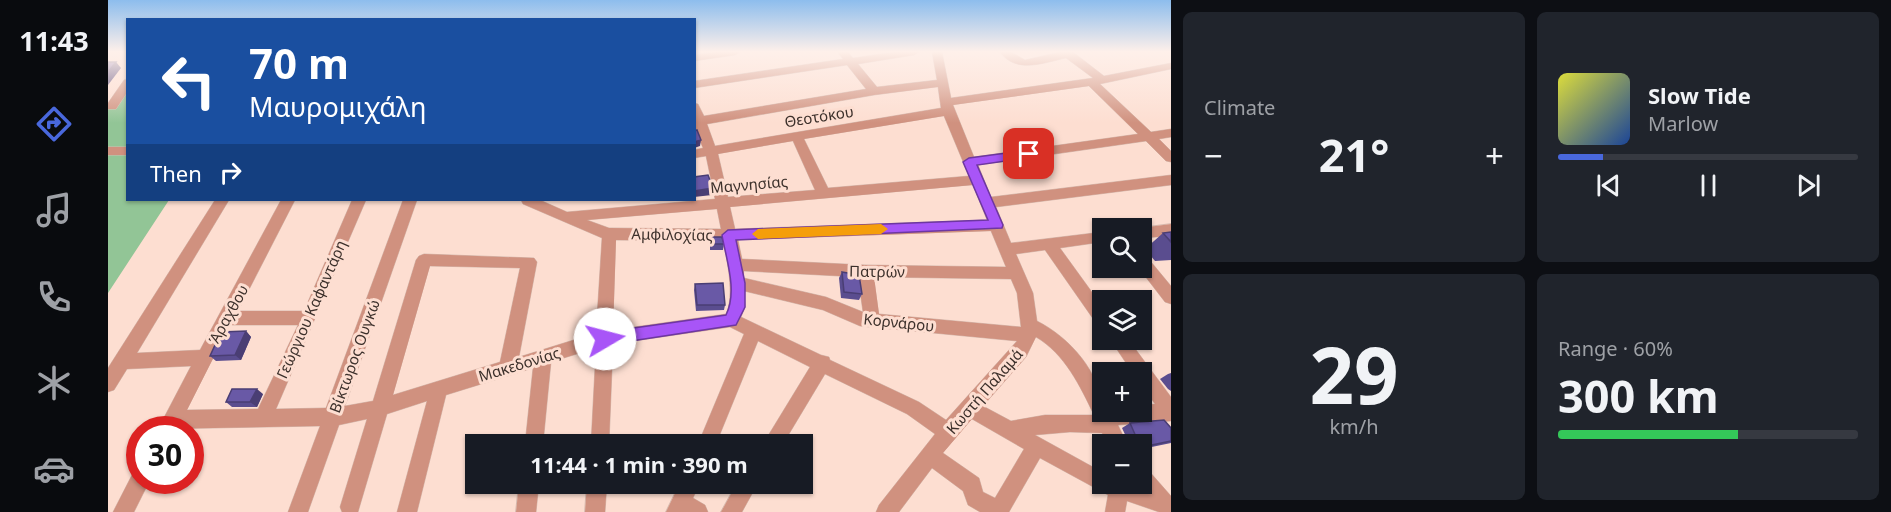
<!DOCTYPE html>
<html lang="en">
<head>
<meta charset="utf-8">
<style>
  body { margin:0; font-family:"Noto Sans",sans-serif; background:#20242c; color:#f1f3f6; height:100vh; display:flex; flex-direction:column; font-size:22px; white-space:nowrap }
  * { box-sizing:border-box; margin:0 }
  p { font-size:20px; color:#9ea1a6 }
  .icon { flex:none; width:33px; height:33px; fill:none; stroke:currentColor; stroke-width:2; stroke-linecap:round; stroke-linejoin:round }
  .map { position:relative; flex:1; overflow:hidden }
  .side { display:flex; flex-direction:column; gap:12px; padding:12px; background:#0d0f14; width:720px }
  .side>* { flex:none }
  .hud { position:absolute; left:18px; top:18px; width:570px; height:183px; border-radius:0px; box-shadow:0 2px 4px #0004; background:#1a4fa0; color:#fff; overflow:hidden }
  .controls { position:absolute; left:984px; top:218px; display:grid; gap:12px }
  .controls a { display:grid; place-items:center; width:60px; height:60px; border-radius:0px; background:#171b24; box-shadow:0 2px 4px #0004; font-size:30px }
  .speed { position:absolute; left:18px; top:416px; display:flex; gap:12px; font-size:30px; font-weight:700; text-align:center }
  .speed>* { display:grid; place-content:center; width:78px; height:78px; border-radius:50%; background:#171b24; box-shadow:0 2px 4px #0004; line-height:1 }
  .speed .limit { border:9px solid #d22; background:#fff; color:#111 }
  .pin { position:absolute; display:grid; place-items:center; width:51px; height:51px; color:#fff; margin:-26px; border-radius:12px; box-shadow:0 3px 9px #0006 }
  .me { position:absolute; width:66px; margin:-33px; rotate:82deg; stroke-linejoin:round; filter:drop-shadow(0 0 4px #0008) }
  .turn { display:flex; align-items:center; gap:21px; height:126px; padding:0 24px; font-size:27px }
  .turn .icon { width:78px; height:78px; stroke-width:2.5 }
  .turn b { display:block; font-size:42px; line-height:51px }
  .then { display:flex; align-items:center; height:57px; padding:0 24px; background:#0003; gap:12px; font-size:22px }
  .big { font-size:45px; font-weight:700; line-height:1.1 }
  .side .card { flex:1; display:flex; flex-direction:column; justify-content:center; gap:9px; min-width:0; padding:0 21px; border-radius:9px; background:#20242c }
  .side .dial { align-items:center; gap:0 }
  .dial b { font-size:78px; line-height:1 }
  .song { display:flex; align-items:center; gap:18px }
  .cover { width:72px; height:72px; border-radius:9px; background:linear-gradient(135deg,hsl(60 70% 55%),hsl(220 70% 35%)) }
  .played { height:6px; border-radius:3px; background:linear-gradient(90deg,#4968dc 15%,#363941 15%) }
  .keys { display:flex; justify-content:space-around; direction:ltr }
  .heat { display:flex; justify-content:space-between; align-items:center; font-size:33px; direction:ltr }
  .charge { height:9px; border-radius:4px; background:linear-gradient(90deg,#34c759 60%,#363941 0) }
  .side .tiles { flex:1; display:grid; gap:12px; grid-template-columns:repeat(2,1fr) }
  .trip { position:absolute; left:357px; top:434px; width:348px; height:60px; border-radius:0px; background:#171b24; box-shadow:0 2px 4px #0004; font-weight:700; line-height:60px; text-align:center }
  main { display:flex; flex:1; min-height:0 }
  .tab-bar { display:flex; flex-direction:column; width:108px; justify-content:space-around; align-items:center; background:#090b0e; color:#9ea1a6 }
  .tab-bar .icon { width:42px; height:42px }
  .tab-bar .selected { color:#4968dc }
  .tab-bar b { font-size:27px; color:#f1f3f6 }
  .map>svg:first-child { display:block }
</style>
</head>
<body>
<main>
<nav class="tab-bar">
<b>11:43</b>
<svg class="icon selected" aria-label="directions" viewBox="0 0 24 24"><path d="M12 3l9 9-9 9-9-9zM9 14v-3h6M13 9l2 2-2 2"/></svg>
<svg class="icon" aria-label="music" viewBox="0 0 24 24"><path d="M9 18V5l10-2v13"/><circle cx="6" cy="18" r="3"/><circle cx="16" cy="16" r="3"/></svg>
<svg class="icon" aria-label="phone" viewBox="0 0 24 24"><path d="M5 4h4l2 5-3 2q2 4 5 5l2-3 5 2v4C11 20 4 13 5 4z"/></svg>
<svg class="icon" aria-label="climate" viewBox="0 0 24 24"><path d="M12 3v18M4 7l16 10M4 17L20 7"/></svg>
<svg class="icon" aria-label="car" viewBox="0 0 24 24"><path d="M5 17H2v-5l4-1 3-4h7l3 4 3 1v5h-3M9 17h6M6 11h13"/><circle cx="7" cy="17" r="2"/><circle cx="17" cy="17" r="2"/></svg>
</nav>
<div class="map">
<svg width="1063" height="512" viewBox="0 0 1063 512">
  <rect width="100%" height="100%" fill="#fdded1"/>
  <!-- green -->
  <polygon fill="#92c596" points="19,87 20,200 61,200 0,293 0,108"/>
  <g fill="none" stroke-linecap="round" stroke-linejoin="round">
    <!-- minor casing -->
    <g stroke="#d6bbb0" stroke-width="1">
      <g id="minor">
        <polygon points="607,52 632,52 627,55 586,61 586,55"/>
        <path d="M732,52H740L745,58L786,52H811L806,55L750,64L769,87L829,80L824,52H834L843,98L985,78L958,58C935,63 908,74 892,52H903L917,60L952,52H965L996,76L1063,63V69L992,84L1043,132L1063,129V137L1051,139L1063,151V162L1058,161L1038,141L870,165L883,197L1063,175V185L888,207L903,243L994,232V242L952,248L994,306V325L988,323L937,250L908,254L925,293L929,321C961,337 994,373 994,411H1034V405L1047,404L1034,386V372H1024L1002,339H1020L1063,397V421L1010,425L1019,444H1000L994,433L962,432L927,435L994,472V483H1034V468L1041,471L1063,496V512H1051L1019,501L1017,512H997L1000,495L932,458L901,512H872L860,505L855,491L824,468L791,512H768L771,505L827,434L799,414L717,374L675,444H655L702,367L650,341L608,444H590L636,334L622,327L505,344L501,444H483L488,348L443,362L435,444H417L425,368L338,395L309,512H289L319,401L279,414L250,512H234L232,507L259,419L231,425L200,512H180L212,426L50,429L83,366L19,369L6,390L0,392V368L107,200H121L29,353L92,350L173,200H187L130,311H196L244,200H258L168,409L218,408L295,200H309L237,406L265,401L308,260L311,256L316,254L426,258L429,262L411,357L488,333L494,238L415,204L413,200H432L459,212L607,199L598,156L586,158V150L595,148L586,126V103L590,104L596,116L758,89L739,65L586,88V81L735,59L731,54ZM981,86L1030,134L866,157L845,105ZM830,87L833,108L607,146L599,124L766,95ZM836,116L861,176L720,188L696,139ZM685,141L707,190L620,197L610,154ZM865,185L879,220L627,229L622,207ZM609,209L613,229L501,228L479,220ZM883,231L898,267L757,265L634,259L630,240ZM508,240L615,241C619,260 627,295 618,314L505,330ZM322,266L412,268L392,362L285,395ZM636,271L750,277L755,312L718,297L636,278ZM766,277L903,279L909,293L913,327L771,314ZM636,291L715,310L752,326L909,341L838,420L811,402L722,360L721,357L713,355L633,317L637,307ZM122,325H190L150,409L79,410ZM928,337C957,354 972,386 986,415H937L903,421L875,406L918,357ZM864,419L916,449L887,498L875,492L871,478L835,453Z"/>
        <polygon points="20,79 20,91 8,109 0,109 0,103 16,80"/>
        <rect x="0" y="147" width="20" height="8"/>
        <polygon points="1063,224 1063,236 1034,238 1032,228"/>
        <polygon points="1034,255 1039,257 1063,286 1063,304 1057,302 1030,267 1034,267"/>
        <polygon points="32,470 32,480 42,480 26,512 5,512 25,473"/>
        <polygon points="411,483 431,483 428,512 408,512"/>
        <polygon points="479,483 499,483 497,512 477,512"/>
        <polygon points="572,483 592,483 585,498 597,505 600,512 558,512"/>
        <polygon points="629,483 650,483 634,512 613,512"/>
      </g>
    </g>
    <!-- minor -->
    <use href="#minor" fill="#d0917f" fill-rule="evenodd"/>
  </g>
  <!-- wall -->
  <g fill="#5a4d8f">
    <polygon points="1063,232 1063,260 1047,261 1037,249 1055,233"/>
    <polygon points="602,237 616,244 615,250 602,250"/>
    <polygon points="734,272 754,294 751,300 733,298 731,278"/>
    <polygon points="587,284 617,305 616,310 588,311 586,290"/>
    <polygon points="138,331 143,337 133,360 108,361 102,356"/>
    <polygon points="1063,373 1063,391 1060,389 1052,379 1060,374"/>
    <polygon points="155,394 149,407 124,407 118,402"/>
    <polygon points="1022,423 1063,428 1063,443 1034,449 1034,444 1020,444 1021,443 1014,428"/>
  </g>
  <!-- shaded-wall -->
  <g fill="#4a3e74">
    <polygon points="8,62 13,68 0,85 0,72"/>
    <polygon points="593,140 592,146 586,148 586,142"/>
    <polygon points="605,188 604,195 586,197 586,191"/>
    <polygon points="138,331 143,337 133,360 127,355"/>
    <polygon points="149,389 155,394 149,407 142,402"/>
  </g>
  <!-- building -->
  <g fill="#6959a6" stroke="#4a3e74" stroke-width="1.5">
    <polygon points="0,62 8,62 0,72"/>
    <polygon points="589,130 593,140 586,142 586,131"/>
    <polygon points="600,175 605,188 586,191 586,177"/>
    <polygon points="1063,232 1063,242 1055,233"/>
    <polygon points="602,237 614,237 616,244 602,244"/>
    <polygon points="734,272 751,275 754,294 736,292"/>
    <polygon points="615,283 617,305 589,305 587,284"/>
    <polygon points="138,331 127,355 102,356 113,332"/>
    <polygon points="124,389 149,389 142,402 118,402"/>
    <polygon points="1056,420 1063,428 1063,441 1034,447 1034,444 1028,444 1027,442 1029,439 1022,423"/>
  </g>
  <!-- sky -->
  <linearGradient id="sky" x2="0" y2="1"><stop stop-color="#8dbded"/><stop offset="0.42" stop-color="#fef0ea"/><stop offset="1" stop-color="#fef0ea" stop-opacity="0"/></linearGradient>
  <rect width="1063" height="123" fill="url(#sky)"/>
  <!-- route -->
  <path fill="#a855f7" stroke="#6d37a1" stroke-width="1.5" d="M921,150L925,151V157L869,165L895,225L894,228L628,240L637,283V307L628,325L497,345L491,343L489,339L491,334L497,332L618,315C630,291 618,259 614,235L620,230L880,220L855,162L861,158Z"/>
  <!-- slow -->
  <polygon fill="#f59e0b" points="773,224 780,229 773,234 650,239 644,234 650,229"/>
  <g text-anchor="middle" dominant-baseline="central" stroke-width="6" stroke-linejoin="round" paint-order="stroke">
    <!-- street labels -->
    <g font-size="15" fill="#3c302b" stroke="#fdded1">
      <text transform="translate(711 116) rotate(-9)">Θεοτόκου</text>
      <text transform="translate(641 184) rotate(-5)">Μαγνησίας</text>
      <text transform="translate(564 234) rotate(1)">Αμφιλοχίας</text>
      <text transform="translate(769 271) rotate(1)">Πατρών</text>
      <text transform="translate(203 309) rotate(-66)">Γεώργιου Καφαντάρη</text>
      <text transform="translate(120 314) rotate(-61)">Άραχθου</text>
      <text transform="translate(791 322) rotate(6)">Κορνάρου</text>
      <text transform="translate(246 356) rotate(-70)">Βίκτωρος Ουγκώ</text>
      <text transform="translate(411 364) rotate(-17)">Μακεδονίας</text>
      <text transform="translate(876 391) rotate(-49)">Κωστή Παλαμά</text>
    </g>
  </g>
</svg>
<div class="controls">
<a><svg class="icon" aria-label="search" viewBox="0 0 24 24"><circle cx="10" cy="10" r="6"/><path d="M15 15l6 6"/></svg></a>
<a><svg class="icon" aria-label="layers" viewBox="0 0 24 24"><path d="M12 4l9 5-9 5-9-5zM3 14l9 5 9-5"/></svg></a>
<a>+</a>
<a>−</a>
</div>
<div class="speed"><div class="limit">30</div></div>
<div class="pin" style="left:921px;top:154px;background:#d93025"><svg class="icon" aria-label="arrive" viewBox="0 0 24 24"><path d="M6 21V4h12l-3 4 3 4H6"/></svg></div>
<svg class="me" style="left:497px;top:339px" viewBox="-20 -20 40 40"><circle r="19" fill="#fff"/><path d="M0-13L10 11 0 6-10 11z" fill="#a855f7"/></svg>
<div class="trip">11:44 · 1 min · 390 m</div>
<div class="hud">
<div class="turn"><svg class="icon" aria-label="left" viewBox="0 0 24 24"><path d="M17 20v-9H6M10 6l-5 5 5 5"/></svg><div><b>70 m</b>Μαυρομιχάλη</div></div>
<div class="then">Then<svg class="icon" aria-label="right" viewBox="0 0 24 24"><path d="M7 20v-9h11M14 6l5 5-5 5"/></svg></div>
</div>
</div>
<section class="side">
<div class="tiles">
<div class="card"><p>Climate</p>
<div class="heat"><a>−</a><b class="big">21°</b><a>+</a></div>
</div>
<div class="card">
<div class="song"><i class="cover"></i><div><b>Slow Tide</b><p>Marlow</p></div></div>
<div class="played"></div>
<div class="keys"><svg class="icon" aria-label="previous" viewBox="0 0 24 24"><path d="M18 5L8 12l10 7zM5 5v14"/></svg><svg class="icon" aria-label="pause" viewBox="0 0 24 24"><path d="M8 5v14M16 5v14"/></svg><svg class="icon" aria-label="next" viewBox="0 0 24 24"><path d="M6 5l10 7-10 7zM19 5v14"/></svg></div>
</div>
<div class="card dial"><b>29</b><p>km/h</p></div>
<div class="card"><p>Range · 60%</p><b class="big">300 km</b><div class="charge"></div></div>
</div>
</section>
</main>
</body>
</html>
